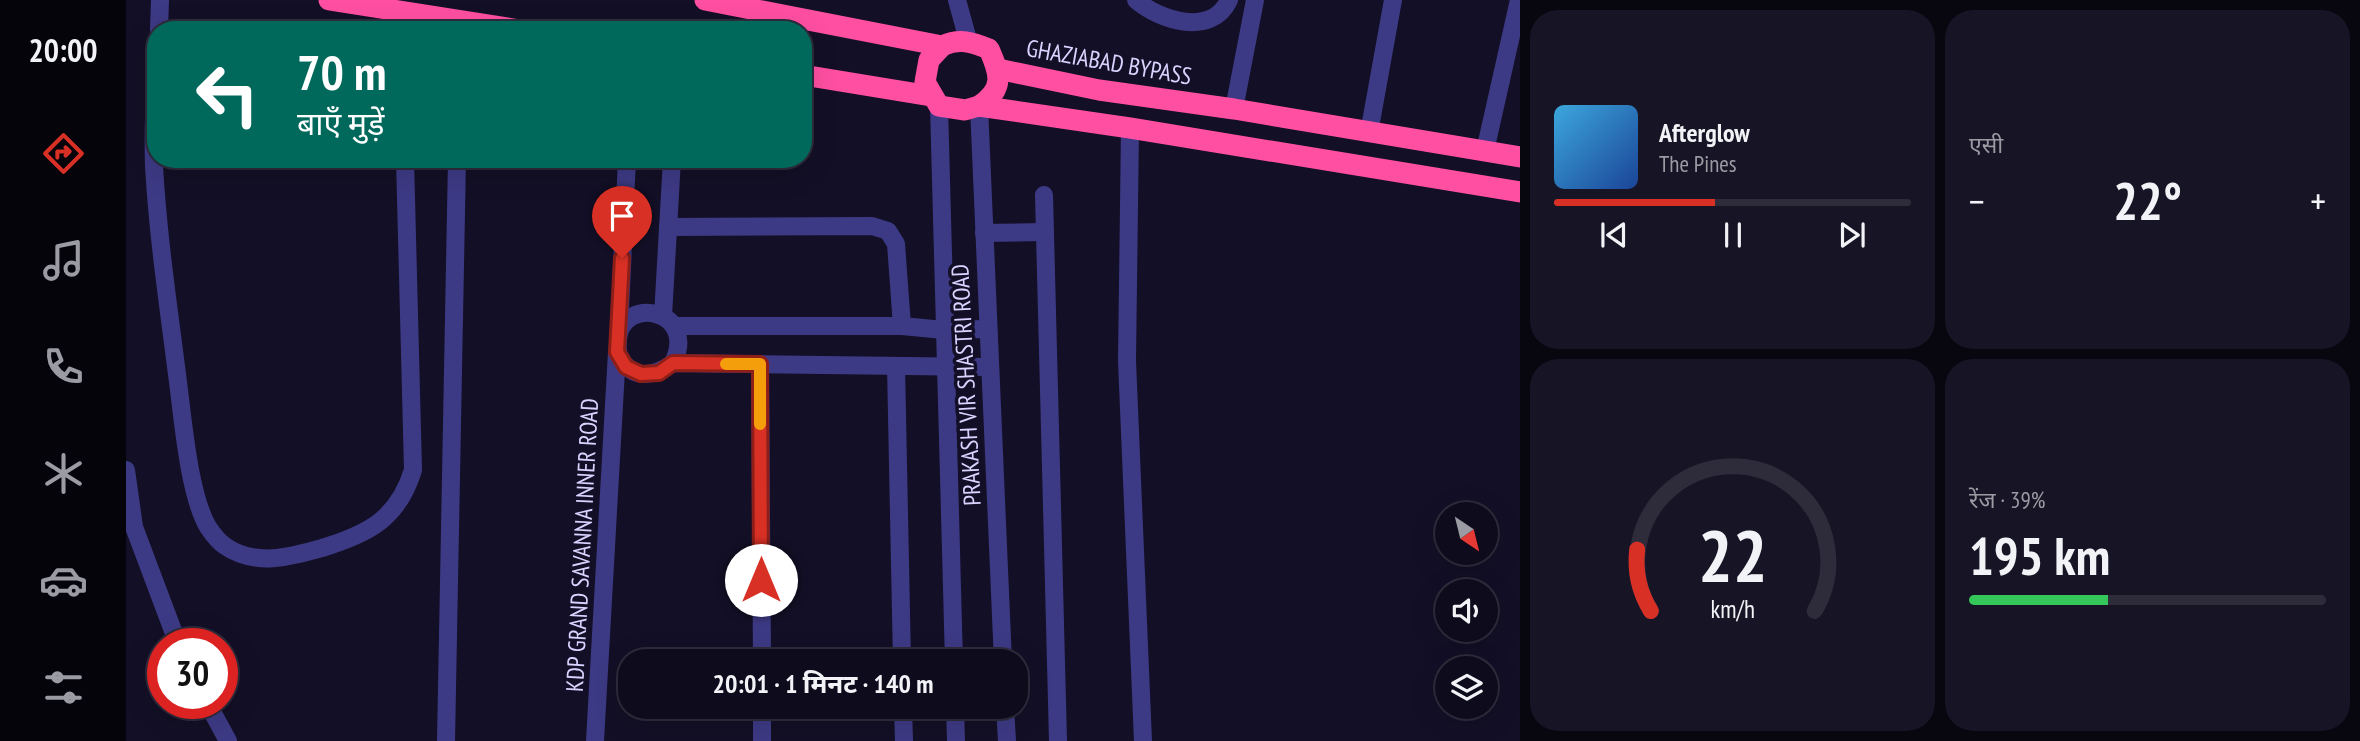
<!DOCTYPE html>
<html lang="hi">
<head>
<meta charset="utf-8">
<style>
  body { margin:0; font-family:"PT Sans Narrow","Noto Sans Devanagari",sans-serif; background:#171425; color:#f1f3f6; height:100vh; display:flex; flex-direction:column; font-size:26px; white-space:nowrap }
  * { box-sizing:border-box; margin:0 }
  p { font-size:23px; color:#9b9ba3 }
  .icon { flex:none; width:38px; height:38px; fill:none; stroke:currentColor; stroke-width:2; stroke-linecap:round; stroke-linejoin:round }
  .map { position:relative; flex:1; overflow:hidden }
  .details { display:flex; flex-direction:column; gap:10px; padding:10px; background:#08060f; width:840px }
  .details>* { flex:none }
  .guide { position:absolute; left:21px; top:21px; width:665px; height:147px; border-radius:28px; box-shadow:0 7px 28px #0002,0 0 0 2px #2e2b3b; background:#00695c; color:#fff; overflow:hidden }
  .needle { width:46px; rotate:145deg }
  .buttons { position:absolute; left:1309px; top:502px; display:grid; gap:14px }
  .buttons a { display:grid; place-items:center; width:63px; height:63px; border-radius:50%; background:#0e0b1c; box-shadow:0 7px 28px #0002,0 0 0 2px #2e2b3b; font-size:35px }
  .speed { position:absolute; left:21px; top:628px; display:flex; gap:14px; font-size:35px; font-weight:700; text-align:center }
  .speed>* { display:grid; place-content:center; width:91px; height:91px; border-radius:50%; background:#0e0b1c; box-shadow:0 7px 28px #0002,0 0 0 2px #2e2b3b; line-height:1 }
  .speed .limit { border:10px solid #d22; background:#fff; color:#111 }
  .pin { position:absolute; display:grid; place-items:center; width:60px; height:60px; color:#fff; margin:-72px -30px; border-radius:50% 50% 50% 0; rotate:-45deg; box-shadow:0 0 7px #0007 }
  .pin .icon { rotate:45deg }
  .me { position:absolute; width:77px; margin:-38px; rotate:0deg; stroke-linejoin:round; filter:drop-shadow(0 0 5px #0008) }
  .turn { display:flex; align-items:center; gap:24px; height:147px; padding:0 35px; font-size:32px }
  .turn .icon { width:91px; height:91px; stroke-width:2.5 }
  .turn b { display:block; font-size:49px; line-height:60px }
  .big { font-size:52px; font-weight:700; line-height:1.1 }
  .details .card { flex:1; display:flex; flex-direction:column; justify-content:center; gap:10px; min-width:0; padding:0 24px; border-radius:28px; background:#171425 }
  .details .dial { align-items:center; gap:0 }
  .dial svg { height:182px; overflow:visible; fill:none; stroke:#2e2b3b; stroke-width:7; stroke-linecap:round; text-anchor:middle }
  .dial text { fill:#f1f3f6; stroke:none }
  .song { display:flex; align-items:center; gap:21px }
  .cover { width:84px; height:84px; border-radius:10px; background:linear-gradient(135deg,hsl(200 70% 55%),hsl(220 70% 35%)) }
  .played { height:7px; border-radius:4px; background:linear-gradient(90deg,#d93025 45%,#2e2b3b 45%) }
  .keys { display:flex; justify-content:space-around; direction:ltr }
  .heat { display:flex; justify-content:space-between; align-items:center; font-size:38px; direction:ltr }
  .charge { height:10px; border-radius:5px; background:linear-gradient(90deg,#34c759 39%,#2e2b3b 0) }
  .details .tiles { flex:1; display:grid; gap:10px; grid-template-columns:repeat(2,1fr) }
  .trip { position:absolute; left:492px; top:649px; width:410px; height:70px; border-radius:28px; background:#0e0b1c; box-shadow:0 7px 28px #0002,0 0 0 2px #2e2b3b; font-weight:700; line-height:70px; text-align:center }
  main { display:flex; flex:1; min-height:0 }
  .tab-bar { display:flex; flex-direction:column; width:126px; justify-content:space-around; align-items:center; background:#06040b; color:#9b9ba3 }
  .tab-bar .icon { width:49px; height:49px }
  .tab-bar .on { color:#d93025 }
  .tab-bar b { font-size:32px; color:#f1f3f6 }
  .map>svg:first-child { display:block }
</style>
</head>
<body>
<main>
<nav class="tab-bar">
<b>20:00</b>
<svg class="icon on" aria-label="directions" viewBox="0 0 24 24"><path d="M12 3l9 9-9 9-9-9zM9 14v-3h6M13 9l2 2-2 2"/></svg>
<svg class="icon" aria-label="music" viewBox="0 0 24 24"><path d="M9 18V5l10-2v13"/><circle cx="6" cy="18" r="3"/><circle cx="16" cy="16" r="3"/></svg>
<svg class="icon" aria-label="phone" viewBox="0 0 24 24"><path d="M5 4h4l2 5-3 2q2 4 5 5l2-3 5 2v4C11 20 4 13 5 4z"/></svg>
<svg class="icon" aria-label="climate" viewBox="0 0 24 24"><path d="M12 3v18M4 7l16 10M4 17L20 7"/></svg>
<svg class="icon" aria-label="car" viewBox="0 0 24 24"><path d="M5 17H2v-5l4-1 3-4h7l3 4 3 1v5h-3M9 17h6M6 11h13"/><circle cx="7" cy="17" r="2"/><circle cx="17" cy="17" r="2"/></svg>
<svg class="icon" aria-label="filters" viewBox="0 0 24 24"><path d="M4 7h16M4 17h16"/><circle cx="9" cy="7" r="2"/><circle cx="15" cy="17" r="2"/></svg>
</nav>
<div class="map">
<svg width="1394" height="741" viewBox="0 0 1394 741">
  <rect width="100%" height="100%" fill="#130f26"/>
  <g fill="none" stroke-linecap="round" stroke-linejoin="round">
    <!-- minor -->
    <g stroke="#3d3a85" stroke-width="18">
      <polyline points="831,0 842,40"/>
      <path d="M1010,0C1034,21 1086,37 1103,0"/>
      <polyline points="33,30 34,0"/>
      <polyline points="278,30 280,11"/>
      <path d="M30,76C28,106 27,136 28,166C32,238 43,310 52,382C57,420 63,495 82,527C86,533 93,542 99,546C129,567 164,557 196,548C242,534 272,519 287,470L279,159"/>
      <polyline points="813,106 828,662"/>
      <polyline points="853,106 877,662"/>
      <polyline points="1108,109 1129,0"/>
      <polyline points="1004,128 1001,361 1017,741"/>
      <polyline points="1243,133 1267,0"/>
      <polyline points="1359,151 1393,0"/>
      <polyline points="918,195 932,741"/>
      <polyline points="542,227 746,226 762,231 770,244 776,326"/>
      <polyline points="858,233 919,232"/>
      <polyline points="537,316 546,159"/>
      <polyline points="548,326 776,326 818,330 861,329"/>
      <polyline points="493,331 501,159"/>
      <path d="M547,363C573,309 496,295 492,339C492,345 491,350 493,355C505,381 527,377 547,363L863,367"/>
      <polyline points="634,364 636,662"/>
      <polyline points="770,366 776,662"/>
      <polyline points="0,470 8,527 52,644"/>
      <polyline points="82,704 102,741"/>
      <polyline points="636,707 636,741"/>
      <polyline points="777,707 778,741"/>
      <polyline points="829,707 830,741"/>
      <polyline points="879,707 881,741"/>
      <polyline points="320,741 331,159"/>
      <polyline points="469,741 491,352"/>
    </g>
    <!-- highway -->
    <g stroke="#ff4fa3" stroke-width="21">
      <polyline points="203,0 394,30"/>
      <path d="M579,0L816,46C834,38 846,42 863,49C874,74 879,89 853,106"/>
      <polyline points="816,46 803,60 799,82 813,106 839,110 853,106 1004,128 1394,192"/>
      <polyline points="872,69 973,90 1108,109 1394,157"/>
      <polyline points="677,75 805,96"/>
    </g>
  </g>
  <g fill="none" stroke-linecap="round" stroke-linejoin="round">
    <!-- route casing -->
    <g stroke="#8d1f18" stroke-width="18">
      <polyline id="route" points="496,258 491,352 500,367 515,374 533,373 547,363 634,364 635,580"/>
    </g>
    <!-- route -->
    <use href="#route" stroke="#d93025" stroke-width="12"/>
    <!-- slow -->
    <polyline stroke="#f59e0b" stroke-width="12" points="600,364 634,364 634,424"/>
  </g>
  <g text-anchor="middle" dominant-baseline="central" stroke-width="7" stroke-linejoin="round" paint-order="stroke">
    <!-- street labels -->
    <g font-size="24" fill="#d9d4ff" stroke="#130f26">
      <text transform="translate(983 62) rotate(10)">GHAZIABAD BYPASS</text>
      <text transform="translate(840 385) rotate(-93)">PRAKASH VIR SHASTRI ROAD</text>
      <text transform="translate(456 545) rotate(-87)">KDP GRAND SAVANNA INNER ROAD</text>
    </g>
  </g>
</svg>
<div class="buttons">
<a><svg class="needle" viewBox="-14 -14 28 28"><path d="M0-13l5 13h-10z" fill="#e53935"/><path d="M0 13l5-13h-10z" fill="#9b9ba3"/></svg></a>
<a><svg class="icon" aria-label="sound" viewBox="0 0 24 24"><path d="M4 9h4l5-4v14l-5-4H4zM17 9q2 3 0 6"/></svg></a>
<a><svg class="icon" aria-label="layers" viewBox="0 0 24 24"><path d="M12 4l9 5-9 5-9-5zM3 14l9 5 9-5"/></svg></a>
</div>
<div class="speed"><div class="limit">30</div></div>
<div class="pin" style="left:496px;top:258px;background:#d93025"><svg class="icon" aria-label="arrive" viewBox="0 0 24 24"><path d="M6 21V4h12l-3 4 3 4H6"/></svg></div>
<svg class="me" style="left:635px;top:580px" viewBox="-20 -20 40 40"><circle r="19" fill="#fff"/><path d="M0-13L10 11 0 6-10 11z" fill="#d93025"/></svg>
<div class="trip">20:01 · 1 मिनट · 140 m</div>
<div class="guide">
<div class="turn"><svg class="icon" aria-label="left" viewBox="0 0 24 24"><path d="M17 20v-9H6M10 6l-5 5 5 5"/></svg><div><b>70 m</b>बाएँ मुड़ें</div></div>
</div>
</div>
<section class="details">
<div class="tiles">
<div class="card">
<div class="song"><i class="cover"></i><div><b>Afterglow</b><p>The Pines</p></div></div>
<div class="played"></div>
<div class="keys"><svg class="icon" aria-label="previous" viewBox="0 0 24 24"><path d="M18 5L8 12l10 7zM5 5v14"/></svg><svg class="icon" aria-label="pause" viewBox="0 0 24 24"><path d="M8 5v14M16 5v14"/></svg><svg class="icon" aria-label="next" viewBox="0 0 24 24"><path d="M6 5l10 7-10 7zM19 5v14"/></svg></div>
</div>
<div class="card"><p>एसी</p>
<div class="heat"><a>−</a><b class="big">22°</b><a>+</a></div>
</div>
<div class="card dial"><svg viewBox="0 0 100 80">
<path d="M14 69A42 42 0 1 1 86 69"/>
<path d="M14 69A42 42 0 0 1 8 42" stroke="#d93025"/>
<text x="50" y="56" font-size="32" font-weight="700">22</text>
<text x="50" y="72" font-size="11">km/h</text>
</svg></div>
<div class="card"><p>रेंज · 39%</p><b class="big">195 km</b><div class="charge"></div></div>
</div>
</section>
</main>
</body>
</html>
